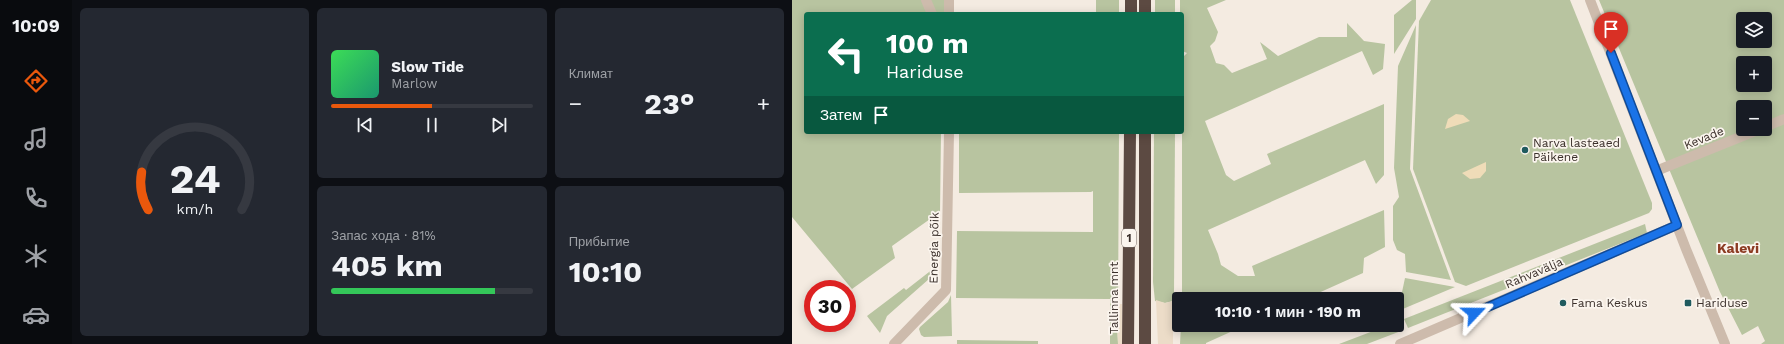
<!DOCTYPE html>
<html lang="ru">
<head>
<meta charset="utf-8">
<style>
  body { margin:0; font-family:"Work Sans",sans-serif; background:#242831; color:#f1f3f6; height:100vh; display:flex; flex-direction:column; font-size:15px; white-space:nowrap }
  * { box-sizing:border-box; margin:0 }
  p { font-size:13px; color:#9ea1a6 }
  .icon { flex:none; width:22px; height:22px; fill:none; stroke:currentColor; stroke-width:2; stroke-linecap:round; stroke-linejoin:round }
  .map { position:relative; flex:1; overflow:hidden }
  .panel { display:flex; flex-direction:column; gap:8px; padding:8px; background:#0d0f14; width:720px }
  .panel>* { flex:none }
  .guide { position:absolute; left:12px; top:12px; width:380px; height:122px; border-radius:4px; box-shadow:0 2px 10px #0003; background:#0b6e4f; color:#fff; overflow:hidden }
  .fabs { position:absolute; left:944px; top:12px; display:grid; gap:8px }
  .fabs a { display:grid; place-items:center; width:36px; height:36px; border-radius:4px; background:#171b24; box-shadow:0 2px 10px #0003; font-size:20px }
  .speed { position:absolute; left:12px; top:280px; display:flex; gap:8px; font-size:20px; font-weight:700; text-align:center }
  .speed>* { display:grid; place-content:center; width:52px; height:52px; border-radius:50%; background:#171b24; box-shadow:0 2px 10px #0003; line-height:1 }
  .speed .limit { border:6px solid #d22; background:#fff; color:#111 }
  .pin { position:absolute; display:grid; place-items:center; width:34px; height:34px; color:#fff; margin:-41px -17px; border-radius:50% 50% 50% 0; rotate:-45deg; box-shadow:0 0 4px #0007 }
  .pin .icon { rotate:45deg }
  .me { position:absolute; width:44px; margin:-22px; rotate:67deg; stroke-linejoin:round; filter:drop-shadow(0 0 3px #0008) }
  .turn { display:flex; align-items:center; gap:14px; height:84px; padding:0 16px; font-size:18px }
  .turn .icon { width:52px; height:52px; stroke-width:2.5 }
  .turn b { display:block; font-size:28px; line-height:34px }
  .then { display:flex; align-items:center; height:38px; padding:0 16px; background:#0003; gap:8px; font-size:15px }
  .big { font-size:30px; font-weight:700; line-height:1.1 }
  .panel .tile { flex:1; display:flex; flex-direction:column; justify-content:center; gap:6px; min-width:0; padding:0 14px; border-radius:6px; background:#242831 }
  .panel .dial { align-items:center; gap:0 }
  .dial svg { height:104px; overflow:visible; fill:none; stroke:#363941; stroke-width:7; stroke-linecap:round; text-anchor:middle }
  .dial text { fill:#f1f3f6; stroke:none }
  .song { display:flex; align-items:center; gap:12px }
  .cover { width:48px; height:48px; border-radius:6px; background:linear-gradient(135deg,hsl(130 70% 55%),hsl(160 70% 35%)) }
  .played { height:4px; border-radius:2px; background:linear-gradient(90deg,#ea580c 50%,#363941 50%) }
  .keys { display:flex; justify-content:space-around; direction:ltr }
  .heat { display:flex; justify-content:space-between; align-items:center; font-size:22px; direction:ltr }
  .charge { height:6px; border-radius:3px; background:linear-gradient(90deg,#34c759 81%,#363941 0) }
  .panel .tiles { flex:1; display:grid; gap:8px; grid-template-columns:repeat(3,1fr) }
  .tile:first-child { grid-row:span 2 }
  .trip { position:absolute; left:380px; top:292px; width:232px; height:40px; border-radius:4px; background:#171b24; box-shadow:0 2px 10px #0003; font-weight:700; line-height:40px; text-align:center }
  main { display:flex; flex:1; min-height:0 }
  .menu { display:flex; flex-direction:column; width:72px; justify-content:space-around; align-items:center; background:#090b0e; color:#9ea1a6 }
  .menu .icon { width:28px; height:28px }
  .menu .current { color:#ea580c }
  .menu b { font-size:18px; color:#f1f3f6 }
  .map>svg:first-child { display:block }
</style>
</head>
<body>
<main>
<nav class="menu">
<b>10:09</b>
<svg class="icon current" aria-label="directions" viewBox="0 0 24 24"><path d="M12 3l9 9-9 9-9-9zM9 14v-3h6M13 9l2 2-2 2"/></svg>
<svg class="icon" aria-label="music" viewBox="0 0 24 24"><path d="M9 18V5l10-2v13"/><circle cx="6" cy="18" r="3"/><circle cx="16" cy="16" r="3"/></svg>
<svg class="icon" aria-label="phone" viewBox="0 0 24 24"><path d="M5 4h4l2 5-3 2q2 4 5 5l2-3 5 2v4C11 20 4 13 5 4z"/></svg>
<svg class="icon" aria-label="climate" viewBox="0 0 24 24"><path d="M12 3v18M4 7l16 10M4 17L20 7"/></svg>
<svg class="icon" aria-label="car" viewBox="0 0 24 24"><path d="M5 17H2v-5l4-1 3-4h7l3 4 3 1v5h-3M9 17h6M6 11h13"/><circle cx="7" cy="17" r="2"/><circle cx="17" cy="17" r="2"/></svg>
</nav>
<section class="panel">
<div class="tiles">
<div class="tile dial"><svg viewBox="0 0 100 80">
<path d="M14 69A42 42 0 1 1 86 69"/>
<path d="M14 69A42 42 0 0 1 9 40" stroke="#ea580c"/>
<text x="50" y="56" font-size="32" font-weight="700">24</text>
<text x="50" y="72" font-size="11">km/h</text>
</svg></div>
<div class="tile">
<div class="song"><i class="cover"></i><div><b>Slow Tide</b><p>Marlow</p></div></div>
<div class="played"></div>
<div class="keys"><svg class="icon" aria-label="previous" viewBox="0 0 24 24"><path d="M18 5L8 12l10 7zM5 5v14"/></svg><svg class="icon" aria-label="pause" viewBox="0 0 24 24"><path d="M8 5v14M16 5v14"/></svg><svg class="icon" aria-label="next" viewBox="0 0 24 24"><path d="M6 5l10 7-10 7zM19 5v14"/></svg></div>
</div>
<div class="tile"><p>Климат</p>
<div class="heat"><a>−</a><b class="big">23°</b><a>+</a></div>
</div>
<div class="tile"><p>Запас хода · 81%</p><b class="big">405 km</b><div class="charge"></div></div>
<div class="tile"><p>Прибытие</p><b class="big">10:10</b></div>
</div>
</section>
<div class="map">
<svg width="992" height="344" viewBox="0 0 992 344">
  <rect width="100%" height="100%" fill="#f4ebe1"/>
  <!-- green -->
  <g fill="#b8c4a0" fill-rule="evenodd">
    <polygon points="0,0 152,0 152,14 14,14 14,132 149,132 148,212 100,246 103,258 60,289 0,217"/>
    <polygon points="304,0 327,0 327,14 299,14 304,12"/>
    <rect x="363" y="0" width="20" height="14"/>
    <polygon points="388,0 434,0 415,8 426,32 423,41 418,46 424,63 432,65 440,73 475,59 468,42 486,56 527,37 555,37 555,23 572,41 593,44 591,69 581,75 570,51 413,121 434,175 442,181 479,164 475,154 592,104 592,175 584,184 573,160 416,230 426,254 429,265 446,276 463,276 460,266 592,210 593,247 572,258 571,273 513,299 390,299 390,58 395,53 390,51 390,14 388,14"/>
    <polygon points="620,0 624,0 624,19 602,54 602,15"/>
    <polygon points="639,0 778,0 860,203 860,209 857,213 674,286 663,282 621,169 627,21"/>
    <path d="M807,0H992V344H969L973,341L966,326L950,335L928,292ZM951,19H973V41H951ZM951,63H973V85H951ZM951,107H973V129H951Z"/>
    <polygon points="624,25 618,169 659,280 614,272 613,254 605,250 601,240 601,206 607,197 602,168 606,66"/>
    <polygon points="167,132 327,132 326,315 318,315 318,299 164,298 165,231 301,232 301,191 299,192 167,193"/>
    <polygon points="362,132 383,132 382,294 381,301 373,303 363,301 361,282"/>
    <polygon points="853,224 855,233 616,328 612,319"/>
    <polygon points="146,265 146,271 95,316 88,333 75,316 112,288 114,290"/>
    <polygon points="613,278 663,287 606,311"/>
    <polygon points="159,295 160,336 132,337 129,335 127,329 128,327 156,302"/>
    <polygon points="318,321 325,321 326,344 318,344"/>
    <polygon points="605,322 609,331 575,344 547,344 597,325 605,325"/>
    <polygon points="389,325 454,325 414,343 414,344 388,344"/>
    <polygon points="165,340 246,341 246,344 165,344"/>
  </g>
  <!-- sand -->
  <g fill="#efdcb8">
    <polygon points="664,114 671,115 678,121 653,129 656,119"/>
    <polygon points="694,162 694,171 688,178 678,179 670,173"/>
  </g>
  <!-- plaza -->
  <g fill="#ecdcc8">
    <polygon points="364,300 373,303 381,301 381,344 366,344"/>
    <polygon points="326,304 330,304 330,344 326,344 325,321 318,321 318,315 326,315"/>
  </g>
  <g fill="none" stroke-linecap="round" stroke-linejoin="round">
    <!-- minor -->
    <g stroke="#cdbbac" stroke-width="10">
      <polyline points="134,0 140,14"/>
      <polyline points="798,0 894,249 933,344"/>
      <polyline points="157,14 157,0"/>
      <polyline points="973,127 992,119"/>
      <polyline points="864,171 968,129"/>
      <polyline points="102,344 154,290 157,132"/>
      <polyline points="608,344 885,225"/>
    </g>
    <!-- highway -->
    <g stroke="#5c4a42" stroke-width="12">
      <polyline points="339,14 339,0"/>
      <polyline points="353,14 353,0"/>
      <polyline points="336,344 338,132"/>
      <polyline points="353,344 353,132"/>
    </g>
  </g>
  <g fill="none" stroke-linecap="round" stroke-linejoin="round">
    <!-- route casing -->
    <g stroke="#114b97" stroke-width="10">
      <polyline id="route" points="682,313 885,225 819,53"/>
    </g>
    <!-- route -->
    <use href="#route" stroke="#1a73e8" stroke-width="7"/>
  </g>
  <!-- markers -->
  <g fill="#1f5a5e" stroke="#fbf5ee" stroke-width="1.5">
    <circle cx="733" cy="150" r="4"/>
    <circle cx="771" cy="303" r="4"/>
    <rect x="892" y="299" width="8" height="8" rx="2"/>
  </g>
  <g text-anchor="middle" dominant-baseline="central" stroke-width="3.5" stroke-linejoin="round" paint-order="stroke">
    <!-- shield labels -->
    <rect fill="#fbf5ee" stroke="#756b66" stroke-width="1" x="330" y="229" width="14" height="18" rx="3"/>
    <g font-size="11" font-weight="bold" fill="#3b302b">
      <text x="337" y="238">1</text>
    </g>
    <!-- street labels -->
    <g font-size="12" fill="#3b302b" stroke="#fbf5ee">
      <text transform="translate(912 138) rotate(-22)">Kevade</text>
      <text transform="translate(142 248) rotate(-89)">Energia põik</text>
      <text transform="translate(742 273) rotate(-23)">Rahvavälja</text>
      <text transform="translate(322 298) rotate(-90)">Tallinna mnt</text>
    </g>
    <!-- poi labels -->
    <g font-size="12" fill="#3b302b" stroke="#fbf5ee" text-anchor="start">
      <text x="741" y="143">Narva lasteaed<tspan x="741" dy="14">Päikene</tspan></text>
      <text x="779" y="303">Fama Keskus</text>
      <text x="904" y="303">Hariduse</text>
    </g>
    <!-- quarter labels -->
    <g font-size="14" font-weight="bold" fill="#8c3b22" stroke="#fbf5ee">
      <text x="946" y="248">Kalevi</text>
    </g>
  </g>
</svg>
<div class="fabs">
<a><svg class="icon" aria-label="layers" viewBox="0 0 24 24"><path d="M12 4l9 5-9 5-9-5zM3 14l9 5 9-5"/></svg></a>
<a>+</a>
<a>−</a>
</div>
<div class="speed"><div class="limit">30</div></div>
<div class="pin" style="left:819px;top:53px;background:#d93025"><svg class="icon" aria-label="arrive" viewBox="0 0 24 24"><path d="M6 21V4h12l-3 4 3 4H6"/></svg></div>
<svg class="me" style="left:682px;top:313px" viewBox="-20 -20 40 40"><path d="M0-17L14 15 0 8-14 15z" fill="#1a73e8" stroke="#fff" stroke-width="4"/></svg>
<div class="trip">10:10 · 1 мин · 190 m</div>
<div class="guide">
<div class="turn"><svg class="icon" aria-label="left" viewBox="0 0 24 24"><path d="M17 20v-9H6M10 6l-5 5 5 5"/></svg><div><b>100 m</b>Hariduse</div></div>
<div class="then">Затем<svg class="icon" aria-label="arrive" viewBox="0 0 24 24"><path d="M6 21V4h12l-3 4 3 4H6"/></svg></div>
</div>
</div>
</main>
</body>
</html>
